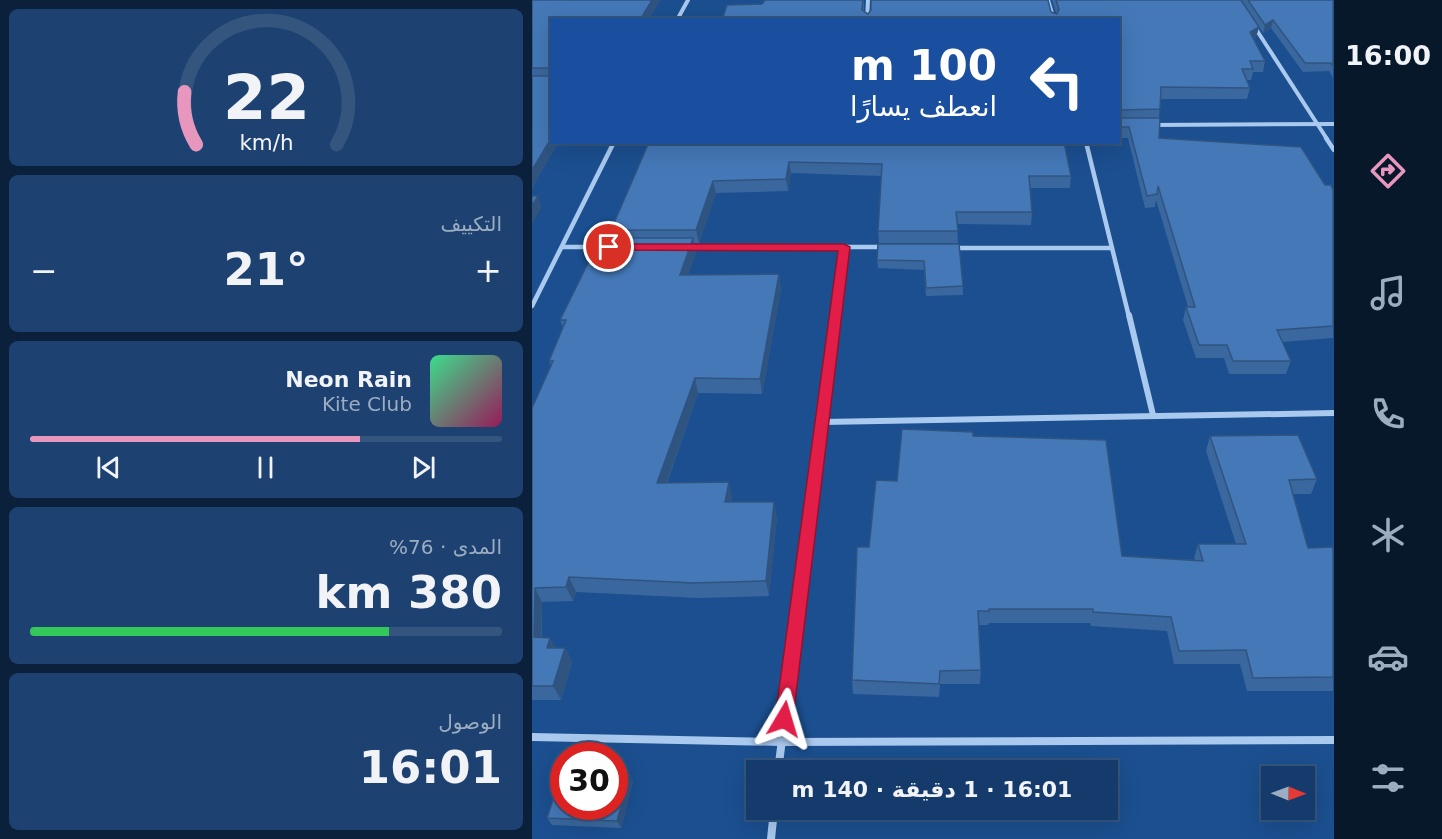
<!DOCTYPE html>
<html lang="ar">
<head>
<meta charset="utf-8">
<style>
  body { margin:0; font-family:"DejaVu Sans","Noto Sans Arabic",sans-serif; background:#1d4271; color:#f1f3f6; direction:rtl; height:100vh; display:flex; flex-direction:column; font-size:22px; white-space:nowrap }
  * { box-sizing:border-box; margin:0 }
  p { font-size:20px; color:#9dadc1 }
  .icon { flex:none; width:33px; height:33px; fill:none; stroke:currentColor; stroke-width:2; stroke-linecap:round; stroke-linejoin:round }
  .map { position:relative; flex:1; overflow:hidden; direction:ltr }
  .side { display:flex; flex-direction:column; gap:9px; padding:9px; background:#0b203b; width:532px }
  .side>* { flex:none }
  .hud { position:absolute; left:18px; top:18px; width:570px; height:126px; border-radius:0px; box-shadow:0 6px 24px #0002,0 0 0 2px #33557e; direction:rtl; background:#1a4fa0; color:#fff; overflow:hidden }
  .needle { width:39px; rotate:91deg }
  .buttons { position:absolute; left:729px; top:766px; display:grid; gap:12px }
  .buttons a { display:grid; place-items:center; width:54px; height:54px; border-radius:0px; background:#143b6b; box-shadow:0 6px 24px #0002,0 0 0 2px #33557e; font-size:30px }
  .speed { position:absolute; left:18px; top:742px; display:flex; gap:12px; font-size:30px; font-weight:700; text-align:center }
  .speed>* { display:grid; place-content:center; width:78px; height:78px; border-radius:50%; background:#143b6b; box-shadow:0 6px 24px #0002,0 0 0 2px #33557e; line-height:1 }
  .speed .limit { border:9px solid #d22; background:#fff; color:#111 }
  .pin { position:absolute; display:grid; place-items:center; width:51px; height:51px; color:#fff; margin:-26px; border:3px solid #fff; border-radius:50%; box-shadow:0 2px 6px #0007 }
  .me { position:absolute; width:66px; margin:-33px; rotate:7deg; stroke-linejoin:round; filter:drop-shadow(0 0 4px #0008) }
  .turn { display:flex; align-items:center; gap:21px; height:126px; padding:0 24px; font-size:27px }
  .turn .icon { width:78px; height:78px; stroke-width:2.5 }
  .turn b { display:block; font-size:42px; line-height:51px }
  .big { font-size:45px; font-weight:800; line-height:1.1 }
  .side .widget { flex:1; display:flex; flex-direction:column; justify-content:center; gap:9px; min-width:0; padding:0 21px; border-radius:9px; background:#1d4271 }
  .side .dial { align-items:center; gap:0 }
  .dial svg { height:156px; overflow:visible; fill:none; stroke:#33557e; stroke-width:7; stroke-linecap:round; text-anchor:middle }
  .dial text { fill:#f1f3f6; stroke:none }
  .song { display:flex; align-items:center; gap:18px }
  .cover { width:72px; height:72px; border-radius:9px; background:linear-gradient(135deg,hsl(150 70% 55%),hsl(330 70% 35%)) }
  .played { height:6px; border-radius:3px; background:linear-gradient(90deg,#e797bd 70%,#33557e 70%) }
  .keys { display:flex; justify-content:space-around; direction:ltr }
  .heat { display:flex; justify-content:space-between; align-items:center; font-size:33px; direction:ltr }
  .charge { height:9px; border-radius:4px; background:linear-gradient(90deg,#34c759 76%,#33557e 0) }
  .trip { position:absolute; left:214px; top:760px; width:372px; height:60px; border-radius:0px; background:#143b6b; box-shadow:0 6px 24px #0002,0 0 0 2px #33557e; font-weight:800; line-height:60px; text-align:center; direction:rtl }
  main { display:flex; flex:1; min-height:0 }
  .tab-bar { display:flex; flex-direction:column; width:108px; justify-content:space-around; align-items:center; background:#08182b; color:#9dadc1 }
  .tab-bar .icon { width:42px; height:42px }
  .tab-bar .active { color:#e797bd }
  .tab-bar b { font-size:27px; color:#f1f3f6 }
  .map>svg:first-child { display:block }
</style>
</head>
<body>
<main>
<nav class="tab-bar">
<b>16:00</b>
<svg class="icon active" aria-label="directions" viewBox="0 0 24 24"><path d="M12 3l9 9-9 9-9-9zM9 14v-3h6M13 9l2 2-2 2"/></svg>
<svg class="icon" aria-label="music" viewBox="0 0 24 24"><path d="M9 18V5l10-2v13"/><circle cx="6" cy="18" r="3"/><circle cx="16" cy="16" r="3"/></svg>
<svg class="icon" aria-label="phone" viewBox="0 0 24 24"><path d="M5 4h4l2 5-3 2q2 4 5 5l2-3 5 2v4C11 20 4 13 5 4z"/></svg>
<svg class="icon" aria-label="climate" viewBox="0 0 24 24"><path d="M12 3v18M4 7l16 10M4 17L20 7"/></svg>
<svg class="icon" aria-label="car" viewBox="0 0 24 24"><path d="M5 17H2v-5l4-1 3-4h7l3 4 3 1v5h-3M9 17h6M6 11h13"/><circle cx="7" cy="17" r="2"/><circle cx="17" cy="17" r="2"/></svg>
<svg class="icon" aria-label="filters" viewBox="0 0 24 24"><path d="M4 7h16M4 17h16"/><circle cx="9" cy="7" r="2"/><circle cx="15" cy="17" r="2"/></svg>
</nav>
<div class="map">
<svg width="802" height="839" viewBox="0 0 802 839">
  <rect width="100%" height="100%" fill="#1b4f8f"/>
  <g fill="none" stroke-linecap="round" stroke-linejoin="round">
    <!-- minor-far3 -->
    <g stroke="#a9c9ee" stroke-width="4">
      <polyline points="516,0 522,20"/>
      <polyline points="145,20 156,0"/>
      <polyline points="335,20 336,0"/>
      <polyline points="722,26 795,139"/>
      <polyline points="619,125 802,124"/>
    </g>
    <!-- minor-far2 -->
    <g stroke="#a9c9ee" stroke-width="4.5">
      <polyline points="794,138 802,150"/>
      <polyline points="554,142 597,317"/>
      <polyline points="30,247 72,247"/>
      <polyline points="157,247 354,247"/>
      <polyline points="421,248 580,248"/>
      <polyline points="0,306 82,142"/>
      <polyline points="303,317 312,247"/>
    </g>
    <!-- minor-far1 -->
    <g stroke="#a9c9ee" stroke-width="6">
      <polyline points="597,315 621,415"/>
      <polyline points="291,422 802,413"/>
      <polyline points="274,546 303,315"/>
    </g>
    <!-- minor -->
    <g stroke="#a9c9ee" stroke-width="8">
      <polyline points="0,737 249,742 802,740"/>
      <polyline points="246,771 275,544"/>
      <polyline points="239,839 242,810"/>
    </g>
  </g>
  <!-- wall -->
  <g fill="#3a679d">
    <polygon points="0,0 128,0 116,20 20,20 20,142 26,142 0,188"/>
    <polygon points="332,0 332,11 336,14 519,12 524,13 520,0 709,0 727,27 724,37 722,39 733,61 731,72 721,72 719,80 715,80 718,88 715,99 628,99 627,118 627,138 793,185 801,190 801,338 750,342 759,361 754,374 697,374 692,358 664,358 651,320 654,307 656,307 624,200 623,207 613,208 596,138 586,138 586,20 190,20 230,4"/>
    <polygon points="709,0 801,0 801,78 797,71 771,72 739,28 731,33"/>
    <polygon points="117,142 539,176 538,188 498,188 500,212 499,225 425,224 426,243 347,243 346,231 349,176 259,173 256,191 184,193 167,243 162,243 164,252 156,275 247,274 249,289 230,394 166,393 135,483 200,497 199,502 245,517 237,596 166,598 44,592 41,601 10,602 10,638 24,648 33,648 40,662 29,700 0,700 0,408 19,366 17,361 31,328 28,320 81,238 79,230"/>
    <polygon points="427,244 431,286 431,295 394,296 392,270 346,268 345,260"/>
    <polygon points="441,436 590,556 663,560 662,558 666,544 704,544 674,451 678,436 785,479 779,494 761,494 776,548 801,547 801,691 715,691 708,664 642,664 635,631 559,626 558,623 457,623 456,625 446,625 449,670 448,684 408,684 407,697 321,694 320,680 337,547 365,481"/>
    <polygon points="101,782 89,828 20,825 15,818"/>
  </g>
  <!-- shaded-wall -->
  <g fill="#305480">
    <polygon points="120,0 128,0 116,20 108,20"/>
    <polygon points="741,20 739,28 731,33 733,25"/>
    <polygon points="727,27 724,37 716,43 718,32"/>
    <polygon points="20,137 20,142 26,142 0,188 0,170"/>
    <polygon points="257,162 259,173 256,191 254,179"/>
    <polygon points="181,181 184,193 167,243 164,230"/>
    <polygon points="6,196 10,207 0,224 0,206"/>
    <polygon points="161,238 164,252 151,289 148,275"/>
    <polygon points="247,274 249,289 230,394 228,379"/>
    <polygon points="163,378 166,393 129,498 125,483"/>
    <polygon points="197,482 200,497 196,517 193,502"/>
    <polygon points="242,502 245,517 237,596 234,581"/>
    <polygon points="37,577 44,592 41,601 34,587"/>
    <polygon points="3,588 10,602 9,651 2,637"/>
    <polygon points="18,638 26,652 15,648"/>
    <polygon points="33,648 40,662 29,700 21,686"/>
    <polygon points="98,775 101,782 89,828 85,821"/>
  </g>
  <!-- building -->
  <g fill="#4478b7" stroke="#305480" stroke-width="1.5">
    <polygon points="0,0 120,0 108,20 20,20 20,70 17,68 0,68"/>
    <polygon points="233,0 331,0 330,10 336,14 339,10 339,0 516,0 519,12 525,14 527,9 524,0 709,0 727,27 718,32 733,61 718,61 721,69 710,69 718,88 629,87 628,109 588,110 586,111 586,20 190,20 195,5 230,4"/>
    <polygon points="716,0 801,0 801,66 799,63 773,63 741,20 733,25"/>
    <polygon points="20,74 20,137 0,170 0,76 18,76"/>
    <polygon points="586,117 588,118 628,118 627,138 769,147 793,185 799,185 801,190 801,326 745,330 759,361 701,361 695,345 667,345 654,307 663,307 626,186 625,194 615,196 597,127 586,127"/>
    <polygon points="117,142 532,142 539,176 497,176 500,212 424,212 426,231 346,231 350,164 257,162 254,179 181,181 164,230 79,230"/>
    <polygon points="0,196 6,196 0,206"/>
    <polygon points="72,238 161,238 148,275 247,274 228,379 163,378 125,483 197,482 193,502 242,502 234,581 162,583 37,577 34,587 3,588 2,637 18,638 15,648 33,648 21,686 0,686 0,408 21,361 17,361 34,320 28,320 61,253"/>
    <polygon points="346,244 427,244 431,286 394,288 392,261 345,260"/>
    <polygon points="370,429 441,432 441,436 574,440 590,556 671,561 666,544 714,544 678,436 766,435 785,479 757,480 776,548 801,547 801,677 721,678 714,650 647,651 639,617 561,612 561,609 457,609 457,611 446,611 449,670 408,671 407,684 320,680 325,547 337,547 344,480 365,481"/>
    <polygon points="30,772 32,772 32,807 82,807 82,774 98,775 85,821 15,818"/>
  </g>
  <!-- route -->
  <polygon fill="#e11d48" stroke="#92132f" stroke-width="1.5" points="312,244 318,247 261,719 259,725 252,727 246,725 243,719 306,251 77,250 72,247 77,244"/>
</svg>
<div class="buttons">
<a><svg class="needle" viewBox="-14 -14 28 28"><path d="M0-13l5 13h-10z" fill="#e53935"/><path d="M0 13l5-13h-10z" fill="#9dadc1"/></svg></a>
</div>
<div class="speed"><div class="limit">30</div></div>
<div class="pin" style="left:77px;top:247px;background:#d93025"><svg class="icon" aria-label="arrive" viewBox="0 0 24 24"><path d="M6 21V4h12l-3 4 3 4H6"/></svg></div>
<svg class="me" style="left:252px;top:719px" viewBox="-20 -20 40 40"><path d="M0-17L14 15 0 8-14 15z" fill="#e11d48" stroke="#fff" stroke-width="4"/></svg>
<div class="trip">16:01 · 1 دقيقة · 140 m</div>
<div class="hud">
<div class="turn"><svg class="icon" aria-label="left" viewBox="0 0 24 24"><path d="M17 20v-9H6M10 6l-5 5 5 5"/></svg><div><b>100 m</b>انعطف يسارًا</div></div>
</div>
</div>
<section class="side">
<div class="widget dial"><svg viewBox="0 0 100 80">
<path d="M14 69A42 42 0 1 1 86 69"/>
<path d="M14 69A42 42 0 0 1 8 42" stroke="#e797bd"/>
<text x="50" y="56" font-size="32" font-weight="700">22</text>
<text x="50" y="72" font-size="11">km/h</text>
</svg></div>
<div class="widget"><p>التكييف</p>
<div class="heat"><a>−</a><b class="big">21°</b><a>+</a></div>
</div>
<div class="widget">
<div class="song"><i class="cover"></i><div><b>Neon Rain</b><p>Kite Club</p></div></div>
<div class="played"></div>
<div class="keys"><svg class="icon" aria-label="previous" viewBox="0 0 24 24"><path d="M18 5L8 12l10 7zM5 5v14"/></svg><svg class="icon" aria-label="pause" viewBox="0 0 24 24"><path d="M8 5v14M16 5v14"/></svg><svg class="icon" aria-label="next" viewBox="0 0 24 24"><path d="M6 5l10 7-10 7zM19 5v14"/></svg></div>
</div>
<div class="widget"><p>المدى · 76%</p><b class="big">380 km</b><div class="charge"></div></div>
<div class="widget"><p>الوصول</p><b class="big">16:01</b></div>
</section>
</main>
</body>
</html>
